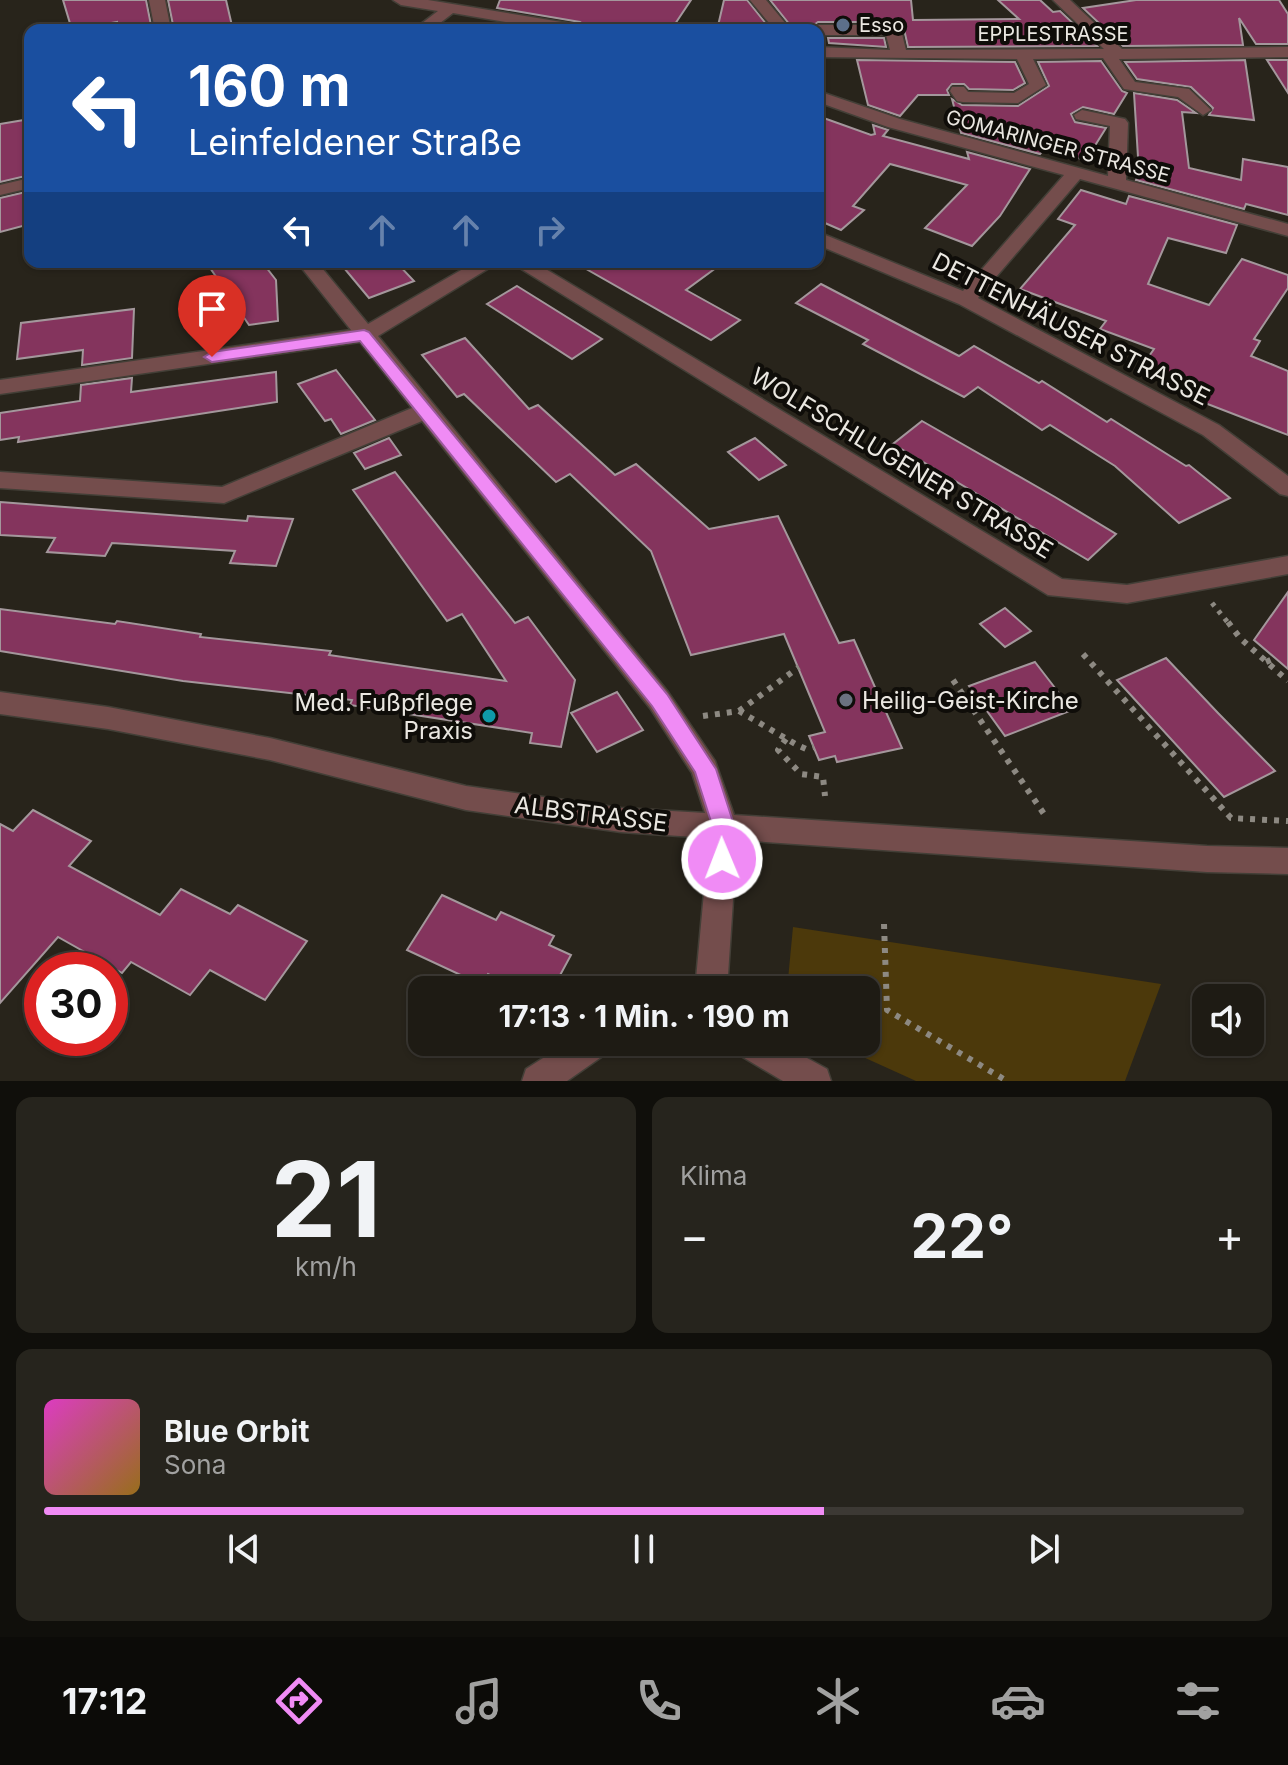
<!DOCTYPE html>
<html lang="de">
<head>
<meta charset="utf-8">
<style>
  body { margin:0; font-family:Inter,sans-serif; background:#26241d; color:#f1f3f6; height:100vh; display:flex; flex-direction:column; font-size:30px; white-space:nowrap }
  * { box-sizing:border-box; margin:0 }
  p { font-size:26px; color:#a1a1a0 }
  .icon { flex:none; width:44px; height:44px; fill:none; stroke:currentColor; stroke-width:2; stroke-linecap:round; stroke-linejoin:round }
  .map { position:relative; height:1081px; overflow:hidden }
  .side { display:flex; flex-direction:column; gap:16px; padding:16px; background:#100f0b; flex:1 }
  .side>* { flex:none }
  .banner { position:absolute; left:24px; top:24px; width:800px; height:244px; border-radius:16px; box-shadow:0 2px 6px #0004,0 0 0 2px #3c3934; background:#1a4fa0; color:#fff; overflow:hidden }
  .fabs { position:absolute; left:1192px; top:984px; display:grid; gap:16px }
  .fabs a { display:grid; place-items:center; width:72px; height:72px; border-radius:16px; background:#1e1b14; box-shadow:0 2px 6px #0004,0 0 0 2px #3c3934; font-size:40px }
  .speed { position:absolute; left:24px; top:952px; display:flex; gap:16px; font-size:40px; font-weight:700; text-align:center }
  .speed>* { display:grid; place-content:center; width:104px; height:104px; border-radius:50%; background:#1e1b14; box-shadow:0 2px 6px #0004,0 0 0 2px #3c3934; line-height:1 }
  .speed .limit { border:12px solid #d22; background:#fff; color:#111 }
  .pin { position:absolute; display:grid; place-items:center; width:68px; height:68px; color:#fff; margin:-82px -34px; border-radius:50% 50% 50% 0; rotate:-45deg; box-shadow:0 0 8px #0007 }
  .pin .icon { rotate:45deg }
  .me { position:absolute; width:88px; margin:-44px; rotate:359deg; stroke-linejoin:round; filter:drop-shadow(0 0 6px #0008) }
  .turn { display:flex; align-items:center; gap:28px; height:168px; padding:0 32px; font-size:36px }
  .turn .icon { width:104px; height:104px; stroke-width:2.5 }
  .turn b { display:block; font-size:56px; line-height:68px }
  .lanes { display:flex; align-items:center; height:76px; padding:0 32px; background:#0003; justify-content:center; gap:40px; direction:ltr }
  .lanes .off { opacity:.35 }
  .big { font-size:60px; font-weight:700; line-height:1.1 }
  .side .widget { flex:1; display:flex; flex-direction:column; justify-content:center; gap:12px; min-width:0; padding:0 28px; border-radius:16px; background:#26241d }
  .side .dial { align-items:center; gap:0 }
  .dial b { font-size:104px; line-height:1 }
  .song { display:flex; align-items:center; gap:24px }
  .cover { width:96px; height:96px; border-radius:12px; background:linear-gradient(135deg,hsl(310 70% 55%),hsl(40 70% 35%)) }
  .played { height:8px; border-radius:4px; background:linear-gradient(90deg,#f08bf5 65%,#3c3934 65%) }
  .keys { display:flex; justify-content:space-around; direction:ltr }
  .heat { display:flex; justify-content:space-between; align-items:center; font-size:44px; direction:ltr }
  .side .tiles { flex:1; display:grid; gap:16px; grid-template-columns:1fr 1fr }
  .widget:last-child { grid-column:span 2 }
  .trip { position:absolute; left:408px; top:976px; width:472px; height:80px; border-radius:16px; background:#1e1b14; box-shadow:0 2px 6px #0004,0 0 0 2px #3c3934; font-weight:700; line-height:80px; text-align:center }
  .tabs { display:flex; height:128px; justify-content:space-around; align-items:center; background:#0c0b08; color:#a1a1a0 }
  .tabs .icon { width:56px; height:56px }
  .tabs .selected { color:#f08bf5 }
  .tabs b { font-size:36px; color:#f1f3f6 }
  .map>svg:first-child { display:block }
</style>
</head>
<body>
<div class="map">
<svg width="1288" height="1081" viewBox="0 0 1288 1081">
  <rect width="100%" height="100%" fill="#28241b"/>
  <!-- green -->
  <polygon fill="#4c390b" points="793,927 1161,984 1125,1081 916,1081 830,1042 866,1042 866,990 787,990"/>
  <!-- building -->
  <g fill="#84345d" stroke="#a4979c" stroke-width="2">
    <polygon points="63,0 146,0 152,30 117,30 117,22 72,30"/>
    <polygon points="168,0 226,0 233,30 174,30"/>
    <polygon points="500,0 691,0 671,30 618,25 617,30 591,30 580,22 497,8"/>
    <polygon points="724,0 747,0 771,30 717,30"/>
    <polygon points="770,0 911,0 913,20 1019,19 998,0 1040,0 1053,12 1060,11 1097,46 908,47 904,29 893,22 818,22 807,30 794,30"/>
    <polygon points="1136,0 1279,0 1288,14 1288,44 1256,44 1239,18 1243,45 1123,46 1083,8"/>
    <polygon points="828,38 884,38 886,47 829,43"/>
    <polygon points="857,60 1015,62 1025,83 1013,90 969,89 964,84 952,84 947,90 949,95 918,95 900,116 868,105"/>
    <polygon points="1245,60 1254,120 1209,115 1213,108 1191,87 1137,79 1125,62"/>
    <polygon points="1267,60 1288,60 1288,93"/>
    <polygon points="1101,61 1122,91 1127,93 1114,114 1083,107 1071,114 1075,122 1106,128 1086,160 1044,149 1040,154 961,133 952,99 962,105 1018,106 1049,86 1038,62"/>
    <polygon points="1134,93 1177,100 1196,113 1182,112 1189,168 1241,180 1243,159 1288,167 1288,215 1246,204 1244,209 1136,180 1139,173"/>
    <polygon points="818,116 871,135 875,134 873,125 888,130 883,136 969,159 967,152 1030,169 1000,216 972,246 925,228 967,185 890,164 853,206 864,210 841,230 818,220"/>
    <polygon points="30,119 30,175 0,182 0,124"/>
    <polygon points="1081,190 1126,204 1129,196 1237,225 1226,253 1168,238 1148,284 1209,305 1242,259 1288,275 1288,288 1254,339 1260,341 1251,356 1288,371 1288,435 1179,393 1184,385 1140,369 1154,349 1100,329 1106,321 1020,289 1075,225 1058,219"/>
    <polygon points="30,191 30,224 0,232 0,198"/>
    <polygon points="206,262 262,262 276,280 278,321 249,325"/>
    <polygon points="339,262 396,262 414,281 369,298"/>
    <polygon points="574,262 724,262 686,290 740,320 711,340"/>
    <polygon points="821,284 959,356 974,346 1039,383 1042,381 1107,422 1111,419 1186,466 1189,465 1230,498 1179,523 1115,466 1050,425 1042,430 978,387 964,397 863,344 868,340 796,303"/>
    <polygon points="517,286 602,339 572,359 487,304"/>
    <polygon points="134,309 132,358 82,365 83,350 17,359 21,323"/>
    <polygon points="465,338 529,409 538,405 615,475 636,464 709,529 778,516 839,643 854,640 902,748 837,762 835,756 819,760 809,736 825,732 784,634 691,655 651,551 570,474 556,482 464,394 457,397 422,355"/>
    <polygon points="336,370 375,420 341,434 331,419 325,421 298,384"/>
    <polygon points="276,372 277,402 18,442 19,437 0,440 0,413 80,401 81,385 132,378 131,392"/>
    <polygon points="922,421 1055,497 1116,534 1088,560 893,444"/>
    <polygon points="389,438 401,455 365,469 354,453"/>
    <polygon points="755,438 786,465 759,480 728,452"/>
    <polygon points="395,472 515,623 528,617 575,680 561,747 530,743 532,733 350,705 352,700 183,681 0,651 0,609 115,624 117,621 201,634 200,637 331,651 329,655 506,681 462,614 447,621 353,490"/>
    <polygon points="0,502 247,521 248,516 293,519 276,566 230,563 235,551 112,543 105,556 47,552 55,538 0,535"/>
    <polygon points="1288,592 1288,669 1254,640"/>
    <polygon points="1005,608 1031,631 1005,647 980,624"/>
    <polygon points="1166,658 1218,713 1275,771 1224,797 1117,680"/>
    <polygon points="1035,662 1072,710 1005,736 969,686"/>
    <polygon points="617,692 643,730 597,752 571,713"/>
    <polygon points="33,810 91,841 69,866 160,915 181,889 230,914 238,905 307,941 265,1000 210,970 190,995 131,962 122,973 58,937 0,1003 0,824 13,831"/>
    <polygon points="442,895 496,920 501,912 554,936 549,945 571,955 552,990 522,990 488,974 482,985 407,950"/>
  </g>
  <g fill="none" stroke-linecap="round" stroke-linejoin="round">
    <!-- minor casing -->
    <g stroke="#433f37" stroke-width="3">
      <g id="minor">
        <polygon points="149,0 165,0 171,30 155,30"/>
        <polygon points="393,0 428,0 580,25 588,30 552,30 453,13 431,30 413,30 438,11 401,5"/>
        <polygon points="750,0 766,0 791,30 775,30"/>
        <polygon points="1053,0 1070,0 1122,49 1288,47 1288,57 1119,59 1135,82 1189,89 1211,110 1203,115 1178,97 1124,89 1103,58 1033,59 1046,85 1018,103 963,102 957,101 950,91 952,87 964,87 968,92 1014,93 1029,84 1017,59 818,57 818,47 890,50 886,35 818,35 818,30 810,30 818,25 893,25 901,30 906,50 1104,49"/>
        <polygon points="818,91 900,119 1108,176 1110,126 1076,119 1074,115 1082,110 1125,119 1128,123 1126,180 1288,224 1288,236 1080,179 978,298 1219,425 1288,476 1288,496 1280,494 1203,435 959,304 818,245 818,232 963,291 1064,175 888,127 818,102"/>
        <polygon points="30,178 30,188 0,195 0,185"/>
        <polygon points="297,262 317,262 368,324 475,262 499,262 378,336 668,692 715,761 734,815 1207,846 1288,848 1288,874 1207,872 737,840 727,990 695,990 709,838 621,832 466,810 270,760 108,729 0,714 0,692 108,707 270,738 466,786 621,808 705,813 692,773 650,708 422,421 224,503 0,488 0,472 222,487 412,408 360,342 0,394 0,380 351,330"/>
        <polygon points="510,262 534,262 1062,579 1127,585 1288,556 1288,574 1127,603 1048,595"/>
        <polygon points="568,1042 612,1042 607,1053 567,1081 522,1081 526,1069"/>
        <polygon points="731,1042 778,1042 827,1069 831,1081 783,1081 736,1053"/>
      </g>
    </g>
    <!-- path-far1 -->
    <polyline stroke="#8d8982" stroke-width="5" stroke-dasharray="4 6" stroke-linecap="butt" points="1212,603 1229,624"/>
    <!-- path -->
    <g stroke="#8d8982" stroke-width="6" stroke-dasharray="5 7" stroke-linecap="butt">
      <polyline points="1228,622 1240,638 1288,681"/>
      <polyline points="1083,654 1231,818 1288,821"/>
      <polyline points="1266,662 1275,658"/>
      <polyline points="953,680 1044,814"/>
      <polyline points="739,711 799,667"/>
      <polyline points="703,716 739,711 797,745 806,749 814,747"/>
      <polyline points="786,739 778,750 801,774 823,777 825,796"/>
      <polyline points="884,924 887,1010 1007,1081"/>
    </g>
    <!-- minor -->
    <use href="#minor" fill="#744d4c" fill-rule="evenodd"/>
  </g>
  <!-- route -->
  <polygon fill="#f08bf5" stroke="#9c5a9f" stroke-width="2" points="364,330 369,332 667,694 716,769 735,828 730,866 722,869 714,866 711,859 713,828 695,772 652,706 360,341 212,362 204,357 212,352"/>
  <!-- markers -->
  <circle fill="#5c6f8a" stroke="#0f0d09" stroke-width="3" cx="843" cy="25" r="8"/>
  <circle fill="#6b7280" stroke="#0f0d09" stroke-width="3" cx="846" cy="700" r="8"/>
  <circle fill="#0f9aa8" stroke="#0f0d09" stroke-width="3" cx="489" cy="716" r="8"/>
  <g text-anchor="middle" dominant-baseline="central" stroke-width="8" stroke-linejoin="round" paint-order="stroke">
    <!-- far-poi labels -->
    <g font-size="20" fill="#eae7e1" stroke="#0f0d09" text-anchor="start">
      <text x="859" y="25">Esso</text>
    </g>
    <!-- far-street labels -->
    <g font-size="20" fill="#eae7e1" stroke="#0f0d09">
      <text x="1053" y="34">EPPLESTRASSE</text>
      <text transform="translate(1058 146) rotate(15)">GOMARINGER STRASSE</text>
    </g>
    <!-- street labels -->
    <g font-size="24" fill="#eae7e1" stroke="#0f0d09">
      <text transform="translate(1071 329) rotate(27)">DETTENHÄUSER STRASSE</text>
      <text transform="translate(902 463) rotate(31)">WOLFSCHLUGENER STRASSE</text>
      <text transform="translate(591 814) rotate(7)">ALBSTRASSE</text>
    </g>
    <!-- poi labels -->
    <g font-size="24" fill="#eae7e1" stroke="#0f0d09" text-anchor="start">
      <text x="862" y="700">Heilig-Geist-Kirche</text>
      <text x="473" y="702" text-anchor="end">Med. Fußpflege<tspan x="473" dy="28">Praxis</tspan></text>
    </g>
  </g>
</svg>
<div class="fabs">
<a><svg class="icon" aria-label="sound" viewBox="0 0 24 24"><path d="M4 9h4l5-4v14l-5-4H4zM17 9q2 3 0 6"/></svg></a>
</div>
<div class="speed"><div class="limit">30</div></div>
<div class="pin" style="left:212px;top:357px;background:#d93025"><svg class="icon" aria-label="arrive" viewBox="0 0 24 24"><path d="M6 21V4h12l-3 4 3 4H6"/></svg></div>
<svg class="me" style="left:722px;top:859px" viewBox="-20 -20 40 40"><circle r="17" fill="#f08bf5" stroke="#fff" stroke-width="3"/><path d="M0-11L8 9 0 5-8 9z" fill="#fff"/></svg>
<div class="trip">17:13 · 1 Min. · 190 m</div>
<div class="banner">
<div class="turn"><svg class="icon" aria-label="left" viewBox="0 0 24 24"><path d="M17 20v-9H6M10 6l-5 5 5 5"/></svg><div><b>160 m</b>Leinfeldener Straße</div></div>
<div class="lanes"><svg class="icon" aria-label="left" viewBox="0 0 24 24"><path d="M17 20v-9H6M10 6l-5 5 5 5"/></svg><svg class="icon off" aria-label="ahead" viewBox="0 0 24 24"><path d="M12 20V5M6 11l6-6 6 6"/></svg><svg class="icon off" aria-label="ahead" viewBox="0 0 24 24"><path d="M12 20V5M6 11l6-6 6 6"/></svg><svg class="icon off" aria-label="right" viewBox="0 0 24 24"><path d="M7 20v-9h11M14 6l5 5-5 5"/></svg></div>
</div>
</div>
<section class="side">
<div class="tiles">
<div class="widget dial"><b>21</b><p>km/h</p></div>
<div class="widget"><p>Klima</p>
<div class="heat"><a>−</a><b class="big">22°</b><a>+</a></div>
</div>
<div class="widget">
<div class="song"><i class="cover"></i><div><b>Blue Orbit</b><p>Sona</p></div></div>
<div class="played"></div>
<div class="keys"><svg class="icon" aria-label="previous" viewBox="0 0 24 24"><path d="M18 5L8 12l10 7zM5 5v14"/></svg><svg class="icon" aria-label="pause" viewBox="0 0 24 24"><path d="M8 5v14M16 5v14"/></svg><svg class="icon" aria-label="next" viewBox="0 0 24 24"><path d="M6 5l10 7-10 7zM19 5v14"/></svg></div>
</div>
</div>
</section>
<nav class="tabs">
<b>17:12</b>
<svg class="icon selected" aria-label="directions" viewBox="0 0 24 24"><path d="M12 3l9 9-9 9-9-9zM9 14v-3h6M13 9l2 2-2 2"/></svg>
<svg class="icon" aria-label="music" viewBox="0 0 24 24"><path d="M9 18V5l10-2v13"/><circle cx="6" cy="18" r="3"/><circle cx="16" cy="16" r="3"/></svg>
<svg class="icon" aria-label="phone" viewBox="0 0 24 24"><path d="M5 4h4l2 5-3 2q2 4 5 5l2-3 5 2v4C11 20 4 13 5 4z"/></svg>
<svg class="icon" aria-label="climate" viewBox="0 0 24 24"><path d="M12 3v18M4 7l16 10M4 17L20 7"/></svg>
<svg class="icon" aria-label="car" viewBox="0 0 24 24"><path d="M5 17H2v-5l4-1 3-4h7l3 4 3 1v5h-3M9 17h6M6 11h13"/><circle cx="7" cy="17" r="2"/><circle cx="17" cy="17" r="2"/></svg>
<svg class="icon" aria-label="filters" viewBox="0 0 24 24"><path d="M4 7h16M4 17h16"/><circle cx="9" cy="7" r="2"/><circle cx="15" cy="17" r="2"/></svg>
</nav>
</body>
</html>
